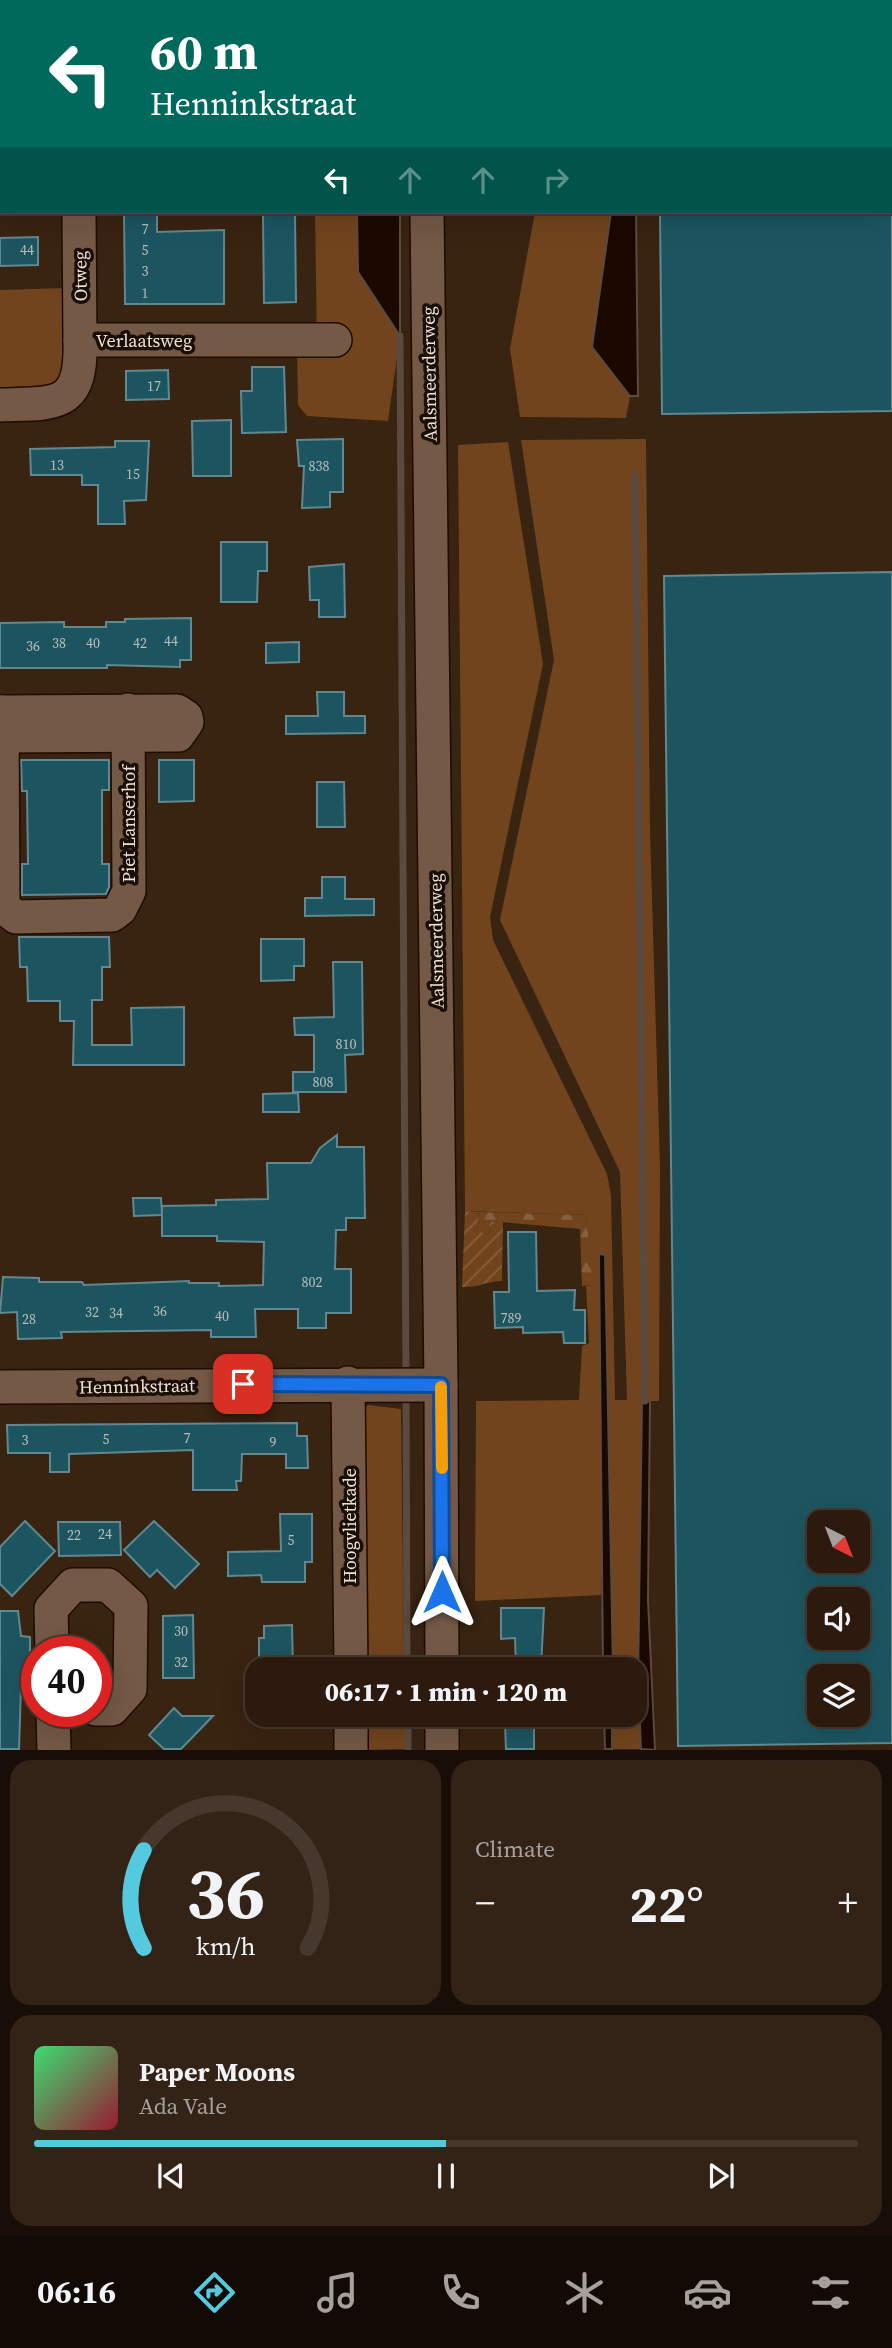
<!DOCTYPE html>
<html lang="en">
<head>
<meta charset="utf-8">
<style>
  body { margin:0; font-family:"Source Serif 4",serif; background:#332316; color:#f1f3f6; height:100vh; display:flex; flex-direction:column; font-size:26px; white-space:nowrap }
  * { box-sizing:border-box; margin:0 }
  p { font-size:23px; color:#a6a19d }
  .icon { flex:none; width:38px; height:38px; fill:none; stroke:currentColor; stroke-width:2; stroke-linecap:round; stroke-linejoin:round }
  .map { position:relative; height:1750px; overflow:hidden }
  .panel { display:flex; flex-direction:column; gap:10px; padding:10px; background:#180e07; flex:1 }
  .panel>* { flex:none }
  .banner { position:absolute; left:0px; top:0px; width:892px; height:214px; box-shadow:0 7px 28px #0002,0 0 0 2px #47382e; background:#00695c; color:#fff; overflow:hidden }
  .needle { width:46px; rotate:138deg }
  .tools { position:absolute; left:807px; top:1510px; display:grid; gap:14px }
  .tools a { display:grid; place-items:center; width:63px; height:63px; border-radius:14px; background:#2b1a0d; box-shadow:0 7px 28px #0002,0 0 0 2px #47382e; font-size:35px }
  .speed { position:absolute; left:21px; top:1636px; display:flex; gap:14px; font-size:35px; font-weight:700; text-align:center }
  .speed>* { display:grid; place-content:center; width:91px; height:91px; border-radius:50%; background:#2b1a0d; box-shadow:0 7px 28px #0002,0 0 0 2px #47382e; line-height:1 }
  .speed .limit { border:10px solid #d22; background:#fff; color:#111 }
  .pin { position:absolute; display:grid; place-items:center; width:60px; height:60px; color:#fff; margin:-30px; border-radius:14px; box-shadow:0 4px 10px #0006 }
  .me { position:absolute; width:77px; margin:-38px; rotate:0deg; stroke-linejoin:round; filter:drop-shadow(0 0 5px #0008) }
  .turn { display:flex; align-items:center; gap:24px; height:147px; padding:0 35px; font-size:32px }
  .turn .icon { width:91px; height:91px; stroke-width:2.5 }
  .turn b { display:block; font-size:49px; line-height:60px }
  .lanes { display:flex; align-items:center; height:66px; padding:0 35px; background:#0003; justify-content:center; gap:35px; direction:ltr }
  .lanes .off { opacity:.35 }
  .big { font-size:52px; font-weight:800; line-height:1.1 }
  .panel .tile { flex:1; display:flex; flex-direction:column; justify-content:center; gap:10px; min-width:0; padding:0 24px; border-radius:21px; background:#332316 }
  .panel .dial { align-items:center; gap:0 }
  .dial svg { height:182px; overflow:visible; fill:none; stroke:#47382e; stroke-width:7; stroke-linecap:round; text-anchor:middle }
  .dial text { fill:#f1f3f6; stroke:none }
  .song { display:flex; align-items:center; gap:21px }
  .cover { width:84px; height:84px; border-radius:10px; background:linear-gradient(135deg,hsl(140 70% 55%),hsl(350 70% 35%)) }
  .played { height:7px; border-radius:4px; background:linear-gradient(90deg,#55cadf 50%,#47382e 50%) }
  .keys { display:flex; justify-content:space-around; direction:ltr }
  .heat { display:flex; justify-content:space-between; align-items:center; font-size:38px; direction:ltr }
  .panel .tiles { flex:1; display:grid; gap:10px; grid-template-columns:1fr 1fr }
  .tile:last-child { grid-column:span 2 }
  .trip { position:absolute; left:245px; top:1657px; width:402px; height:70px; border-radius:21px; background:#2b1a0d; box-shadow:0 7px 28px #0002,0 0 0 2px #47382e; font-weight:800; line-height:70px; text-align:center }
  .menu { display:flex; height:112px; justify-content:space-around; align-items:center; background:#110a05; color:#a6a19d }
  .menu .icon { width:49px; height:49px }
  .menu .active { color:#55cadf }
  .menu b { font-size:32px; color:#f1f3f6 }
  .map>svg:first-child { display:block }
</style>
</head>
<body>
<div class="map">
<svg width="892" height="1750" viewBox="0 0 892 1750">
  <defs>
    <pattern id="forest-firs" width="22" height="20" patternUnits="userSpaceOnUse" patternTransform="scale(1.75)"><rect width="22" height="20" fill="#71441d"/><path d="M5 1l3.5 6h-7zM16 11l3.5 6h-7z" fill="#865f3d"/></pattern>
    <pattern id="garden-furrows" width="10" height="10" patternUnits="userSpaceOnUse" patternTransform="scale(1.75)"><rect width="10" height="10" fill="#71441d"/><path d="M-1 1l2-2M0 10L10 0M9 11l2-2" fill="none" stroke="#865f3d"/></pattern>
  </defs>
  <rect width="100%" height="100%" fill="#392311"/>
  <!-- grass -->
  <g fill="#71441d">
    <polygon points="315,212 357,212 358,272 400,336 388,421 307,416 298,405 297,346 317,345"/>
    <polygon points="535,212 611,212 592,347 630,396 626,418 520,417 510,349"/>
    <polygon points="67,288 67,387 0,399 0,290"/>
    <polygon points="646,439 650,830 660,1167 659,1401 642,1401 638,1681 641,1749 612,1749 613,1715 635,1715 635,1670 613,1669 608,1400 601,1412 601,1595 475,1601 476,1401 579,1400 582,1346 589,1343 586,1286 592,1285 586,1215 465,1211 458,445 508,442 543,664 490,917 493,940 607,1174 611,1195 615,1400 627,1400 620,1172 500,920 554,660 521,440"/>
    <polygon points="368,1405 401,1409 404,1669 363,1670 365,1408"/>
    <polygon points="363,1715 405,1715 405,1749 363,1750"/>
  </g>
  <!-- forest -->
  <polygon fill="url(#forest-firs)" points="480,1212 586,1215 593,1285 582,1286 580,1229 489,1221 490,1235 477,1230"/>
  <!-- garden -->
  <path fill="url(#garden-furrows)" d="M465,1211L480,1212L477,1230L490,1235L489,1221L503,1222L502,1281C487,1281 477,1288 462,1287Z"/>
  <!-- water -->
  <g fill="#1b0900" stroke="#5b4a40" stroke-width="2">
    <polygon points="357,212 400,212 400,336 358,272"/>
    <polygon points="611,212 636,212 638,396 630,396 592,347"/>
    <polygon points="599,1254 605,1255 613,1670 603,1669"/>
    <polygon points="642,1400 650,1402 648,1600 655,1750 641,1749 638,1681"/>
    <polygon points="604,1715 612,1715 612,1749 605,1749"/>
  </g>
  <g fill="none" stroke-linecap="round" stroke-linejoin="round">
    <!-- stream -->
    <g stroke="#5b4a40" stroke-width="7">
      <polyline points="459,0 459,2"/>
      <polyline points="400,336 406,1378"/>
      <polyline points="635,475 645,1401"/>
      <polyline points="406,1394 407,1670"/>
      <polyline points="408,1715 408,1750"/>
    </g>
  </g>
  <!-- building -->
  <g fill="#1c5560" stroke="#618890" stroke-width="2" fill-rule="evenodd">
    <polygon points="124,212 157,212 157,232 224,230 224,304 125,304"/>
    <polygon points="660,212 892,212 892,411 662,414"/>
    <polygon points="263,215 295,215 296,302 264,303"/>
    <polygon points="38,237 38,265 0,266 0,238"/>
    <polygon points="252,367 284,367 286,432 242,433 241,391 252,391"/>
    <polygon points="168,370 169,399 126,400 126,371"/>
    <polygon points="231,420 231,476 193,476 192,421"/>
    <polygon points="343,439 343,492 330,492 330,507 302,508 304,466 299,466 297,440"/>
    <polygon points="115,441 149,441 146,500 124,501 125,524 98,524 98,485 82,485 82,475 31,475 30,449 115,447"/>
    <polygon points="221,542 267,542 267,571 258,571 257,602 221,602"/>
    <polygon points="344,564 345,617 319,617 319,600 310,600 309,567"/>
    <path d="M892,572V1743L678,1746L664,576ZM819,1522H858V1561H819ZM819,1600H858V1638H819ZM819,1676H858V1715H819Z"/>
    <polygon points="191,618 191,660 180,660 180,667 107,665 107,668 0,668 0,623 64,622 64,627 106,627 106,622 125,622 125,619"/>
    <polygon points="299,642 299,662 266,663 266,643"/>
    <polygon points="317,692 344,692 344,716 365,716 365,733 286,734 286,716 318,716"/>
    <polygon points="21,760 109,760 109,790 102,790 102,864 109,864 109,887 106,894 22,895 22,864 28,864 27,791 22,791"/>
    <polygon points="159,760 194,760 194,801 159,802"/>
    <polygon points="317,782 344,782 345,827 317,827"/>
    <polygon points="322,877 345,877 345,899 374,899 374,915 305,916 305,898 322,898"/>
    <polygon points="19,937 109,937 110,967 102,967 102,1000 92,1000 92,1045 132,1045 131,1008 184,1007 184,1065 73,1065 74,1021 60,1021 60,1001 28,1001 27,967 20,967"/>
    <polygon points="261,939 304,939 304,966 294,966 294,980 261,981"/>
    <polygon points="333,962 362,962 363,1054 345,1055 346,1092 293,1092 293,1072 314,1072 314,1035 295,1035 294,1018 334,1017"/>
    <polygon points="298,1093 299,1112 263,1112 263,1094"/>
    <polygon points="337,1135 337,1147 364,1147 365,1218 346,1218 346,1230 336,1230 335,1269 351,1269 351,1313 326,1313 326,1328 298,1328 298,1309 255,1309 256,1337 211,1337 211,1330 61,1332 62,1338 18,1339 17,1312 0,1313 3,1277 39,1278 39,1282 82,1282 84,1285 189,1281 189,1283 219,1283 219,1286 263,1285 264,1242 217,1241 217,1236 162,1236 162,1206 216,1205 216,1200 268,1199 267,1163 311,1163 320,1148"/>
    <polygon points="133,1198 161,1198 162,1215 134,1216"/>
    <polygon points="508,1232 536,1232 537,1291 575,1290 574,1310 585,1310 585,1343 564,1343 563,1332 523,1333 523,1327 495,1328 494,1292 509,1292"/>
    <polygon points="297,1423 297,1436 307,1436 308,1468 286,1468 286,1454 242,1454 241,1481 236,1481 237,1490 193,1490 193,1450 69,1454 69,1472 50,1472 50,1453 8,1453 7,1425"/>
    <polygon points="280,1514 312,1514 312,1562 305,1562 305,1582 262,1582 261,1575 228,1576 228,1552 281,1551"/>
    <polygon points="25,1521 55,1551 12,1596 0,1584 0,1547"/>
    <polygon points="154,1521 199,1564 175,1588 157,1570 150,1577 124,1550"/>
    <polygon points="58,1522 120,1522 121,1555 59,1556"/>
    <polygon points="501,1608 544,1608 541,1668 516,1668 515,1638 501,1639"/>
    <polygon points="0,1611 18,1611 21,1636 30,1637 30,1688 21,1688 19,1749 0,1749"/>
    <polygon points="193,1615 194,1678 163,1678 163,1616"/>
    <polygon points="292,1625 293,1670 259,1670 259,1638 264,1638 264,1626"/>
    <polygon points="174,1708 182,1716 213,1716 181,1749 164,1749 149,1735"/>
    <polygon points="534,1723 534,1749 506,1749 505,1724"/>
  </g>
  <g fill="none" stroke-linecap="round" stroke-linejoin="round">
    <!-- minor casing -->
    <g stroke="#200b00" stroke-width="36">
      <g id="minor">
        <polyline points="76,0 76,2"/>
        <polyline points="424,0 424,2"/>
        <polyline points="79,212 80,340"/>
        <polyline points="427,212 441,1385 442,1670"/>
        <path d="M0,405C58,403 82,408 80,340H335"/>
        <polyline points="0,712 177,711 186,717 187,722 178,735 0,736"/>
        <polyline points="2,712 3,907 16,917 112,915 120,909 129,891 128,710"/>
        <polyline points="348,1383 351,1670"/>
        <polyline points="0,1387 441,1385"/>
        <polyline points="52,1652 51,1609 73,1585 108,1585 131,1606 130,1689 112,1709 96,1709"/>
        <polyline points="53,1712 54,1750"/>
        <polyline points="351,1715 351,1750"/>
        <polyline points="442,1715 442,1750"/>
      </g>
    </g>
    <!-- minor -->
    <use href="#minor" stroke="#735946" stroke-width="33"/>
  </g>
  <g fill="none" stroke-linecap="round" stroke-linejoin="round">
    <!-- route casing -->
    <g stroke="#114b97" stroke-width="18">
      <polyline id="route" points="243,1384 441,1385 442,1592"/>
    </g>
    <!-- route -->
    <use href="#route" stroke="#1a73e8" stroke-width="12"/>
    <!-- slow -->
    <polyline stroke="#f59e0b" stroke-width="12" points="441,1387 442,1468"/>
  </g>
  <g text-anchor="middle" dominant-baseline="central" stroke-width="7" stroke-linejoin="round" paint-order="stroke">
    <!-- number labels -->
    <g font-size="14" fill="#bbbeb8">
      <text x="145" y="229">7</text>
      <text x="27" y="250">44</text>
      <text x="145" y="250">5</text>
      <text x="145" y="271">3</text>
      <text x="145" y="293">1</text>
      <text x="154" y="386">17</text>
      <text x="57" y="465">13</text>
      <text x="319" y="466">838</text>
      <text x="133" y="474">15</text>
      <text x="171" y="641">44</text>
      <text x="59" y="643">38</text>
      <text x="93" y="643">40</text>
      <text x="140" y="643">42</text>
      <text x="33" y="646">36</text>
      <text x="346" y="1044">810</text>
      <text x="323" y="1082">808</text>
      <text x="312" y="1282">802</text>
      <text x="160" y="1311">36</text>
      <text x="92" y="1312">32</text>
      <text x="116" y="1313">34</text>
      <text x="222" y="1316">40</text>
      <text x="511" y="1318">789</text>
      <text x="29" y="1319">28</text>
      <text x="187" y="1438">7</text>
      <text x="106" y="1439">5</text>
      <text x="25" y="1440">3</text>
      <text x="273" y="1442">9</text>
      <text x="105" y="1534">24</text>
      <text x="74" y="1535">22</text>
      <text x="291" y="1540">5</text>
      <text x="181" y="1631">30</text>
      <text x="181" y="1662">32</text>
    </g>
    <!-- street labels -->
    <g font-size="18" fill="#f0e1d5" stroke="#190f07">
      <text transform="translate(80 276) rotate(-91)">Otweg</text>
      <text x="144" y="340">Verlaatsweg</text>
      <text transform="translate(429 374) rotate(-91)">Aalsmeerderweg</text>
      <text transform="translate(128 824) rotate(-90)">Piet Lanserhof</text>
      <text transform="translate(436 941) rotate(-91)">Aalsmeerderweg</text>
      <text transform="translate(137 1386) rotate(-1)">Henninkstraat</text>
      <text transform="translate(349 1526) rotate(-90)">Hoogvlietkade</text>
    </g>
  </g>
</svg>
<div class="tools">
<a><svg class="needle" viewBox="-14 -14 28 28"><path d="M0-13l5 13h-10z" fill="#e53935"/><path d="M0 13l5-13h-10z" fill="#a6a19d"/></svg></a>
<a><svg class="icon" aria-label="sound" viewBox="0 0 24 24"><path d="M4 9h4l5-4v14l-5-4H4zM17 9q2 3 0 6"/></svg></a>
<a><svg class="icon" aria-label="layers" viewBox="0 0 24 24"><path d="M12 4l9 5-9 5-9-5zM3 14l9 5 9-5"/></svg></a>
</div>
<div class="speed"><div class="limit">40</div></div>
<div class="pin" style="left:243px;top:1384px;background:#d93025"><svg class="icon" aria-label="arrive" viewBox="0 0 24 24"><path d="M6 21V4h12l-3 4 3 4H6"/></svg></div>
<svg class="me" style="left:442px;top:1592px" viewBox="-20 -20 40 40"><path d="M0-17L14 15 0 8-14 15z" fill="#1a73e8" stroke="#fff" stroke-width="4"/></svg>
<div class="trip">06:17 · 1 min · 120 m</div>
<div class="banner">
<div class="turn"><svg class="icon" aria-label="left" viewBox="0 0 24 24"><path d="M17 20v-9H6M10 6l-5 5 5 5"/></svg><div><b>60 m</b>Henninkstraat</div></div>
<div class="lanes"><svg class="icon" aria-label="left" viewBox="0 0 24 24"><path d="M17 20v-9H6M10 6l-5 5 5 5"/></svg><svg class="icon off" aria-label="ahead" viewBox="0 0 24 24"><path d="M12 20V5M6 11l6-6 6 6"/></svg><svg class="icon off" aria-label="ahead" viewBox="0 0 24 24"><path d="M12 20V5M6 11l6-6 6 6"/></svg><svg class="icon off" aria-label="right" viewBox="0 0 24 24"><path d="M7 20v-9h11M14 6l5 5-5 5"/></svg></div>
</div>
</div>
<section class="panel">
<div class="tiles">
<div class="tile dial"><svg viewBox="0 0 100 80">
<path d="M14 69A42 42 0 1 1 86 69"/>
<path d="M14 69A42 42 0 0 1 14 26" stroke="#55cadf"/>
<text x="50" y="56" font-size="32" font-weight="700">36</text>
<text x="50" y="72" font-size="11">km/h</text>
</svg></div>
<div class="tile"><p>Climate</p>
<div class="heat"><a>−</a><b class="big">22°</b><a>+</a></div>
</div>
<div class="tile">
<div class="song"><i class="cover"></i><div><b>Paper Moons</b><p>Ada Vale</p></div></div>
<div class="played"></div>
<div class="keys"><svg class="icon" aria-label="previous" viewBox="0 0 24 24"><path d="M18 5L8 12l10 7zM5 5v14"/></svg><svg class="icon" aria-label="pause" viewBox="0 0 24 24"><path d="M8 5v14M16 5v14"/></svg><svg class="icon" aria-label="next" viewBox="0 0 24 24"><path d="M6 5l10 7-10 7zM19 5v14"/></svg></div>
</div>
</div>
</section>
<nav class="menu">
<b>06:16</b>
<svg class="icon active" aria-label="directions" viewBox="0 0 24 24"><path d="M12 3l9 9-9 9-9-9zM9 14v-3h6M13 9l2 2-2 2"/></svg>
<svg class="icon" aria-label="music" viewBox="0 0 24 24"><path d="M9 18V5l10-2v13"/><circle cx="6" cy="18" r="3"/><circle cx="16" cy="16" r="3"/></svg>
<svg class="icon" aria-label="phone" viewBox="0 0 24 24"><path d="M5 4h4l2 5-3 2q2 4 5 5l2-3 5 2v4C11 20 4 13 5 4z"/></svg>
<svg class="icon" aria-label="climate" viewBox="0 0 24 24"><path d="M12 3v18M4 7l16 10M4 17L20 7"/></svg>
<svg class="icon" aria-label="car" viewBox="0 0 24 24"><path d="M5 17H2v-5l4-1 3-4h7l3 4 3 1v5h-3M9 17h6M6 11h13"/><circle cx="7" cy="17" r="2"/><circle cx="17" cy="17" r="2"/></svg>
<svg class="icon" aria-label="filters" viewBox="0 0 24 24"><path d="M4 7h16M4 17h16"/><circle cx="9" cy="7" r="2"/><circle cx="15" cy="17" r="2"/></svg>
</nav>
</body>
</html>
